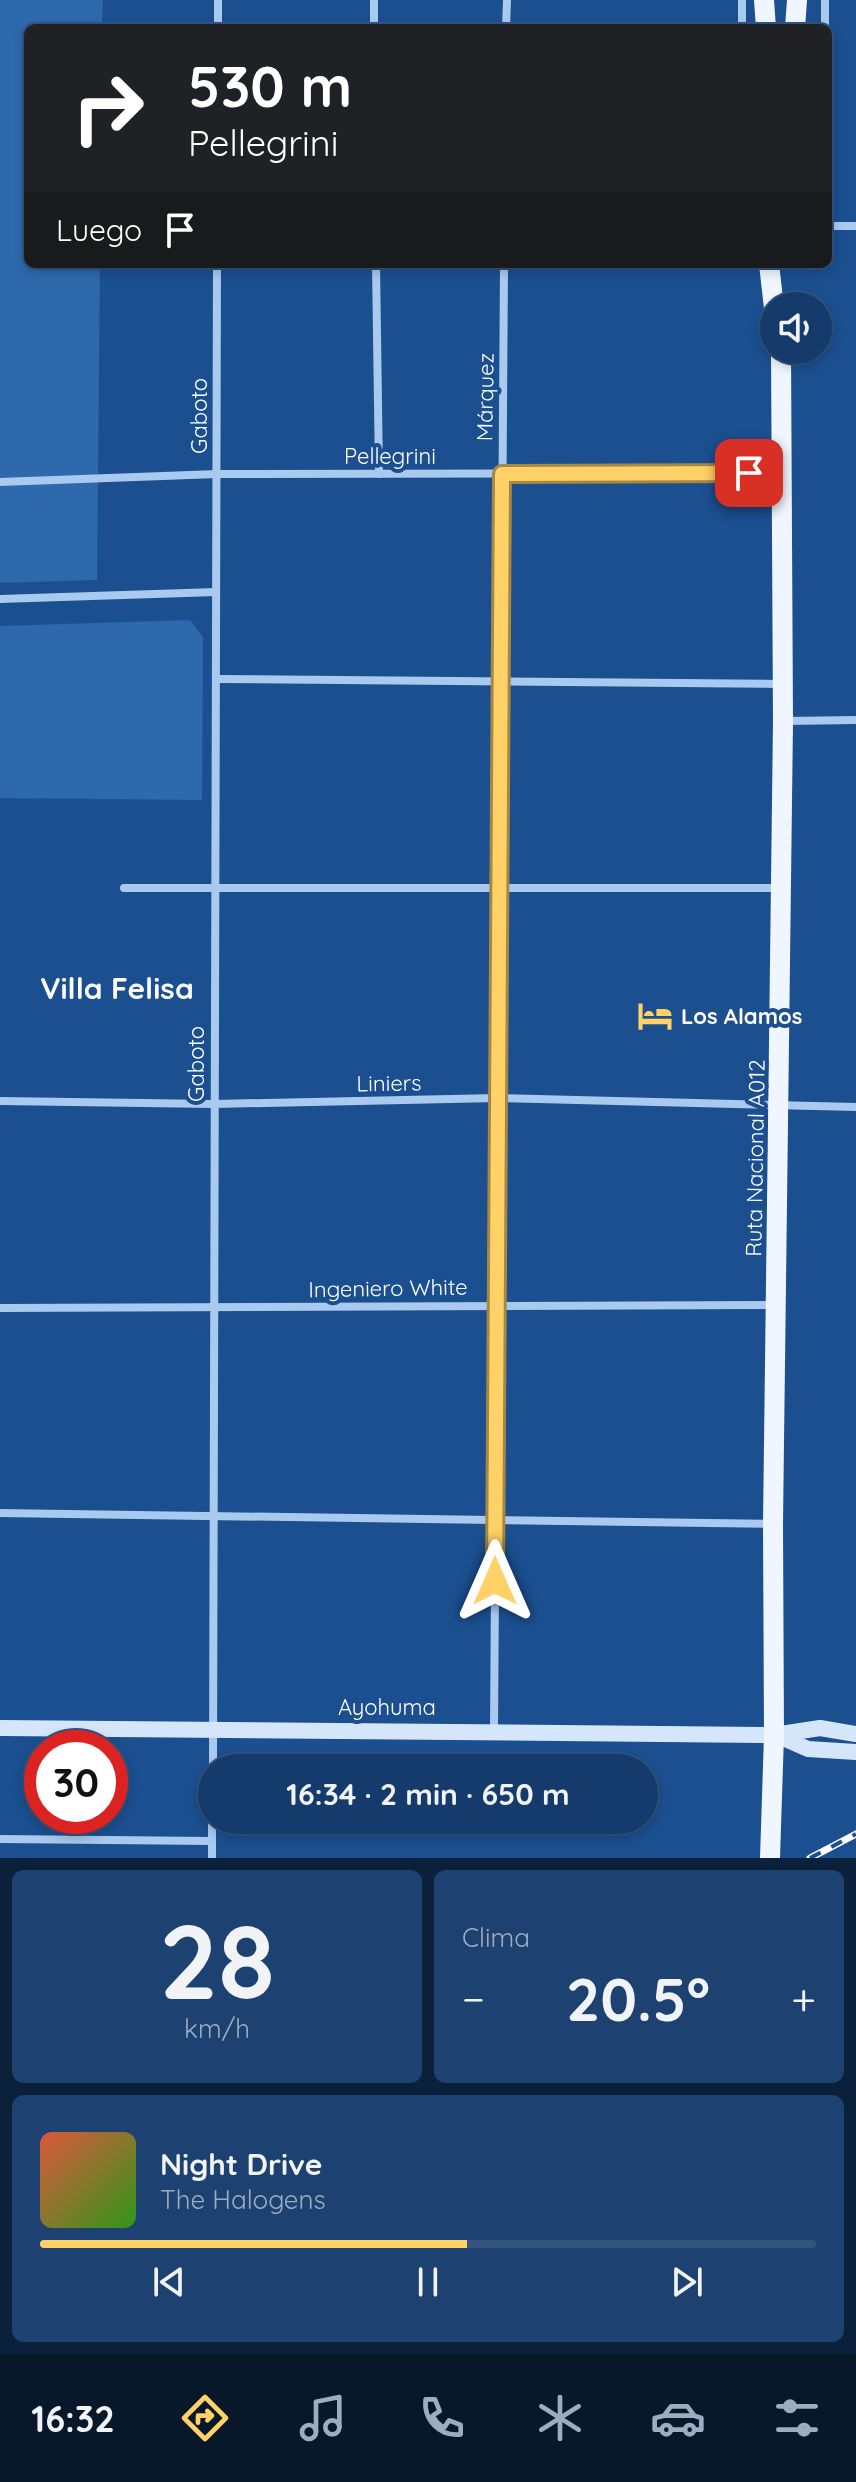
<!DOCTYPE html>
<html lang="es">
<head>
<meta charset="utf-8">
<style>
  body { margin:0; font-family:Quicksand,sans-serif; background:#1d4271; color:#f1f3f6; height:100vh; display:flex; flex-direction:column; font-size:30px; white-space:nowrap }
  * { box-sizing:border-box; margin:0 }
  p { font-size:26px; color:#9dadc1 }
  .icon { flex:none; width:44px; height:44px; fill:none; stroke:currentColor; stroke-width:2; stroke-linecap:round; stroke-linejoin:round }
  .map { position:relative; height:1858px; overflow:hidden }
  .side { display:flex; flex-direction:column; gap:12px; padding:12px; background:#0b203b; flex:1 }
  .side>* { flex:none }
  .guide { position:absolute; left:24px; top:24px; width:808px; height:244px; border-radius:12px; box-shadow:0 4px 12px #0003,0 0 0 2px #33557e; background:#202124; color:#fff; overflow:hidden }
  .controls { position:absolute; left:760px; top:292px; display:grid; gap:16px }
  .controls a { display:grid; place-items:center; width:72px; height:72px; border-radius:50%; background:#143b6b; box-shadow:0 4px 12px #0003,0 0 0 2px #33557e; font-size:40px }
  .speed { position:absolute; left:24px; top:1730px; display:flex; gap:16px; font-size:40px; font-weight:700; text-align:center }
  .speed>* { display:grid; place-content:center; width:104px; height:104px; border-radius:50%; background:#143b6b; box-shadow:0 4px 12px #0003,0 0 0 2px #33557e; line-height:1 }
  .speed .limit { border:12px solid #d22; background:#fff; color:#111 }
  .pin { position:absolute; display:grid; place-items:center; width:68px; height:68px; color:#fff; margin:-34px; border-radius:16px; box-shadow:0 4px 12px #0006 }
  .me { position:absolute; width:88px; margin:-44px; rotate:0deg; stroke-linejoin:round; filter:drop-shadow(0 0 6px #0008) }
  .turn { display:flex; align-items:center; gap:28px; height:168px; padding:0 32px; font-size:36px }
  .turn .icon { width:104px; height:104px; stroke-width:2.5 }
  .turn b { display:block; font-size:56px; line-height:68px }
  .then { display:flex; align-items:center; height:76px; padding:0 32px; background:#0003; gap:16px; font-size:30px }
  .big { font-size:60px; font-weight:800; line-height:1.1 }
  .side .card { flex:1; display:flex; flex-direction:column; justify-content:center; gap:12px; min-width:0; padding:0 28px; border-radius:12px; background:#1d4271 }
  .side .dial { align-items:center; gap:0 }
  .dial b { font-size:104px; line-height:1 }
  .song { display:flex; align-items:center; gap:24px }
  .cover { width:96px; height:96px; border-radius:12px; background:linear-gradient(135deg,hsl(10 70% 55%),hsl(110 70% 35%)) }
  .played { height:8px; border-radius:4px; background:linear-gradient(90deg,#ffd166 55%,#33557e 55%) }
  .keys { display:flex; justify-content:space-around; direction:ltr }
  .heat { display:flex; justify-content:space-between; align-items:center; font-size:44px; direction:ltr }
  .side .tiles { flex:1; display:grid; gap:12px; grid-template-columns:1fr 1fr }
  .card:last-child { grid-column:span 2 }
  .trip { position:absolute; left:198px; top:1754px; width:460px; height:80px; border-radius:40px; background:#143b6b; box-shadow:0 4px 12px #0003,0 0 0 2px #33557e; font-weight:800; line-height:80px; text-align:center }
  .tabs { display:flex; height:128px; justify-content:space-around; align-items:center; background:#08182b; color:#9dadc1 }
  .tabs .icon { width:56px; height:56px }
  .tabs .active { color:#ffd166 }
  .tabs b { font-size:36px; color:#f1f3f6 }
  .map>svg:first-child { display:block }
</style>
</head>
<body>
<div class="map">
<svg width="856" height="1858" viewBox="0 0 856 1858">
  <rect width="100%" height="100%" fill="#1b4f8f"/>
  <!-- green -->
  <g fill="#2e69ad">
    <polygon points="0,0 103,0 102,28 28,28 28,264 100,264 97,580 0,583"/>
    <polygon points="190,620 203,637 202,800 0,798 0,626"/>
  </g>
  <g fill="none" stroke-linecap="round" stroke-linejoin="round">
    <!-- street -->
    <g stroke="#a9c9ee" stroke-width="8">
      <polyline points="374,0 374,28"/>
      <polyline points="825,0 825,28"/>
      <polyline points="218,28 218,0"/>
      <polyline points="506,28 507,0"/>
      <polyline points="742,28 742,0"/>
      <polyline points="828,226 856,226"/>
      <polyline points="376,264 379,474"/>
      <polyline points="0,482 217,474 779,473"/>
      <polyline points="0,599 216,592"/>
      <polyline points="216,679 782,684"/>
      <polyline points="785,721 856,720"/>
      <polyline points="124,888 781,888"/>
      <polyline points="0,1101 214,1104 497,1098 856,1107"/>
      <polyline points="0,1308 776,1305"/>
      <polyline points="0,1513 773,1524"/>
      <polyline points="494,1730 504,264"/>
      <polyline points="213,1768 217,264"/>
      <polyline points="0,1839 212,1841"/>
      <polyline points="212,1858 212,1820"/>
    </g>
    <!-- secondary -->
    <g stroke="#d6e6fa" stroke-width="16">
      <polyline points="0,1728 774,1735 820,1728 856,1734"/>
      <polyline points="776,1735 808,1749 856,1752"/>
    </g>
    <!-- primary -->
    <g stroke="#f0f6ff" stroke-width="20">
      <polyline points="764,0 766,28"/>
      <polyline points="795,28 797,0"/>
      <polyline points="769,264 774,308"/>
      <polyline points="770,1858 774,1735 773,1524 783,721 781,350"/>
    </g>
    <!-- rail casing -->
    <g stroke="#fff" stroke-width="7">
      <polyline id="rail" points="810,1858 856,1834"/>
    </g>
    <!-- rail -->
    <use href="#rail" stroke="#1b4f8f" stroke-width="4" stroke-dasharray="12" stroke-linecap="butt"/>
  </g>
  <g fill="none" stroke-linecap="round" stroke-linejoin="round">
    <!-- route casing -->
    <g stroke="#a68842" stroke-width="20">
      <polyline id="route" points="495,1581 502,474 749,473"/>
    </g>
    <!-- route -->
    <use href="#route" stroke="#ffd166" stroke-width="14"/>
  </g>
  <!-- icons -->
  <defs>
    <g id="hotel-bare" transform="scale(2.76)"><path d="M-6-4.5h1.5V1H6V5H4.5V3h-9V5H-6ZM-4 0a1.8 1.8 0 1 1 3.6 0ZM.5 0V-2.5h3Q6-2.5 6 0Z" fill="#ffd166" stroke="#1b4f8f" stroke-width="2.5" paint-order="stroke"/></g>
  </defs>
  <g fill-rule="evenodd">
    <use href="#hotel-bare" x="655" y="1016"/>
  </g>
  <g text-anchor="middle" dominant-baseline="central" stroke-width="8" stroke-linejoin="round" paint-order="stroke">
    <!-- street labels -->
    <g font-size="22" fill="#fff" stroke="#1b4f8f">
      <text transform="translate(485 397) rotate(-89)">Márquez</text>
      <text transform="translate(199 416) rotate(-90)">Gaboto</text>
      <text x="390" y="456">Pellegrini</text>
      <text transform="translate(196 1064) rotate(-90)">Gaboto</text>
      <text transform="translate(389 1083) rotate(-1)">Liniers</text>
      <text transform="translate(755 1158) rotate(-89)">Ruta Nacional A012</text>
      <text transform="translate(388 1288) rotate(-1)">Ingeniero White</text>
      <text x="387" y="1707">Ayohuma</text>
    </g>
    <!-- poi labels -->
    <g font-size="22" font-weight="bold" fill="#fff" stroke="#1b4f8f" text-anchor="start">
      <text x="681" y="1016">Los Alamos</text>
    </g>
    <!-- district labels -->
    <g font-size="30" font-weight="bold" fill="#fff" stroke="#1b4f8f">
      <text x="117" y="988">Villa Felisa</text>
    </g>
  </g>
</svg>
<div class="controls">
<a><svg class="icon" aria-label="sound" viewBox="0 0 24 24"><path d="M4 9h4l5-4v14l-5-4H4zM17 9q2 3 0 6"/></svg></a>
</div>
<div class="speed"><div class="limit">30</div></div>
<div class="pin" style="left:749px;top:473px;background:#d93025"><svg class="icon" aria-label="arrive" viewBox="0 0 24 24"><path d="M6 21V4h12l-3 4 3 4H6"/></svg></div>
<svg class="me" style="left:495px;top:1581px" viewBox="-20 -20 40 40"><path d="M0-17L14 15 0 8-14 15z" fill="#ffd166" stroke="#fff" stroke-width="4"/></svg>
<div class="trip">16:34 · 2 min · 650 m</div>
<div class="guide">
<div class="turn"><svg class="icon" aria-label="right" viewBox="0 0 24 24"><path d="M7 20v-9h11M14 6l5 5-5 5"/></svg><div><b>530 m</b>Pellegrini</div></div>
<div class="then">Luego<svg class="icon" aria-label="arrive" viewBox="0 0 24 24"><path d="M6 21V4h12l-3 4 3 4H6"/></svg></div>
</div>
</div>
<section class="side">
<div class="tiles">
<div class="card dial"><b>28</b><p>km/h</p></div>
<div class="card"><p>Clima</p>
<div class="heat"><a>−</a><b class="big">20.5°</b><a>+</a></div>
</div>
<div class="card">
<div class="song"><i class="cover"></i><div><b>Night Drive</b><p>The Halogens</p></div></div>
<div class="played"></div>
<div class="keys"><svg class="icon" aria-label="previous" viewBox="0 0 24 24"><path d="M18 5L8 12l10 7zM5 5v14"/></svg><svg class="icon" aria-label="pause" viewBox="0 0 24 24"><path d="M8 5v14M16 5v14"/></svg><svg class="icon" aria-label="next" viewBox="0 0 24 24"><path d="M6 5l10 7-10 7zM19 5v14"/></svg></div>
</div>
</div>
</section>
<nav class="tabs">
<b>16:32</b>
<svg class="icon active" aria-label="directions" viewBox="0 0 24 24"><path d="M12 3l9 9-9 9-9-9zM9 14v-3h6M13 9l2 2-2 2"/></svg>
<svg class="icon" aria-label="music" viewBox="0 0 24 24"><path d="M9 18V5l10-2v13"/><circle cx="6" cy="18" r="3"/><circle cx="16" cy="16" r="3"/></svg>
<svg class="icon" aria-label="phone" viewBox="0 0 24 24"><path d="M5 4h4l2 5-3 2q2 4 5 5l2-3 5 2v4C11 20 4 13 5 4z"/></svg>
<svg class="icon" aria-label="climate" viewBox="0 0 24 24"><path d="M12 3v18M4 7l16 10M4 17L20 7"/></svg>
<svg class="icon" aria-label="car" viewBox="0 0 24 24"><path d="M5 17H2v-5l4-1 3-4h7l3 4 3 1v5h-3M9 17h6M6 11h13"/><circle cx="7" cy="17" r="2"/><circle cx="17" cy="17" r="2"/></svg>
<svg class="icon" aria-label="filters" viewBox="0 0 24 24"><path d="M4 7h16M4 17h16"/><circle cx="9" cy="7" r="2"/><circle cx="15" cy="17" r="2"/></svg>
</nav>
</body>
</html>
